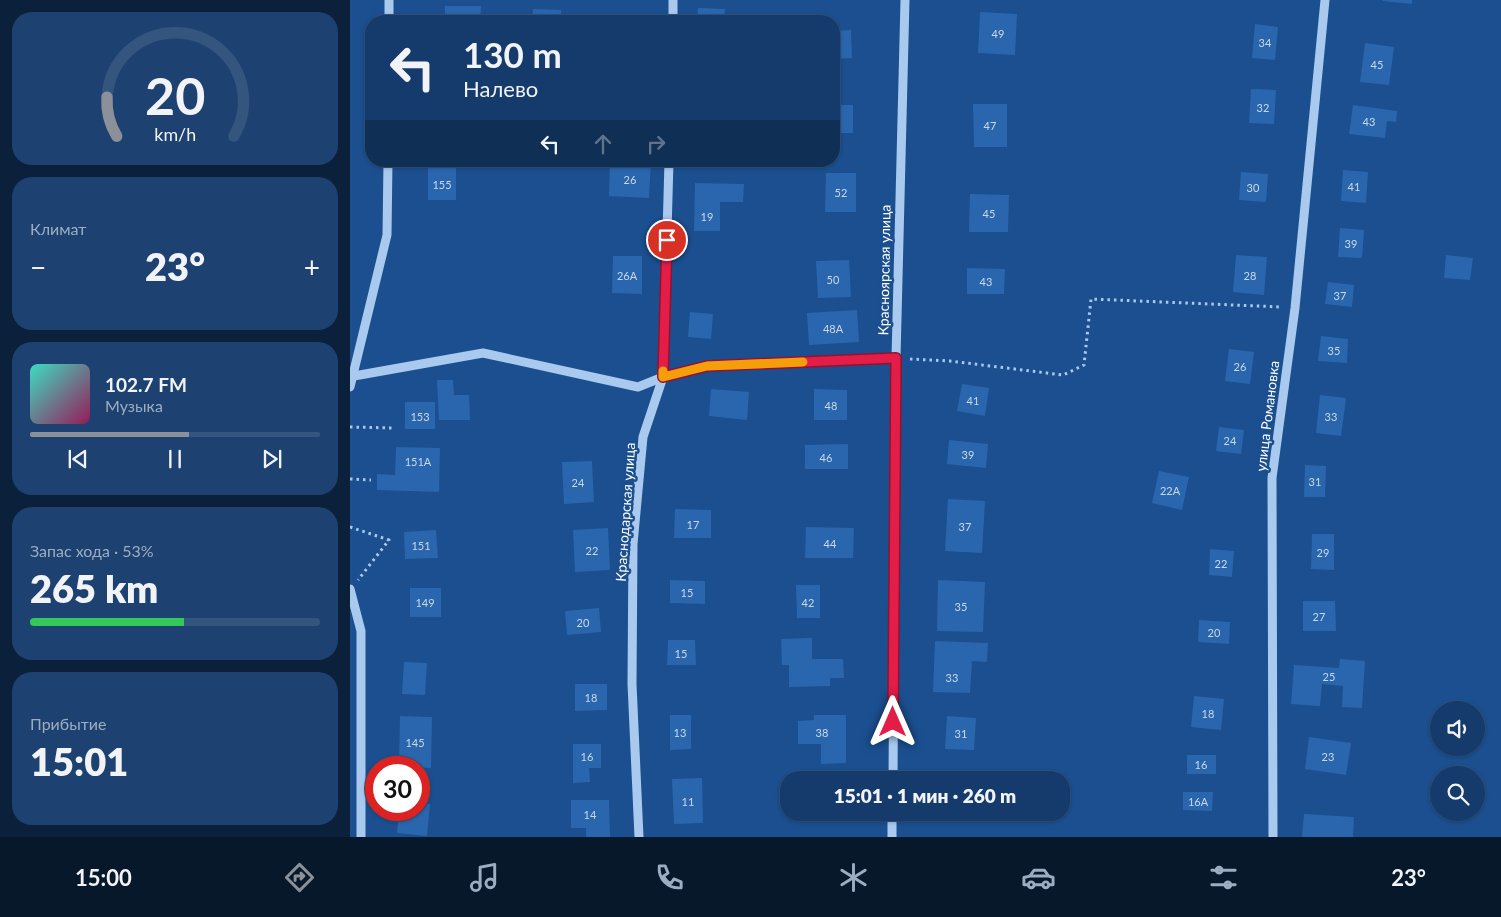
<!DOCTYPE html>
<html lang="ru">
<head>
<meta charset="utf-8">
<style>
  body { margin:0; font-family:Lato,sans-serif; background:#1d4271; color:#f1f3f6; height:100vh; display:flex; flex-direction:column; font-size:19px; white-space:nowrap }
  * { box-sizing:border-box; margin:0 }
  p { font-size:16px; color:#9dadc1 }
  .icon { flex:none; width:28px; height:28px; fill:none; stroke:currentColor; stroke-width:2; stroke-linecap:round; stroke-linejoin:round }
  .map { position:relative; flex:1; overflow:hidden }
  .drawer { display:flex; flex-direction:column; gap:12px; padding:12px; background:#0b203b; width:350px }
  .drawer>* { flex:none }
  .hud { position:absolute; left:15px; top:15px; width:475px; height:152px; border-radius:20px; box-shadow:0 1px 4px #0004,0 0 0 1px #33557e; background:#143b6b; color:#f1f3f6; overflow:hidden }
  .tools { position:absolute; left:1080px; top:701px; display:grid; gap:10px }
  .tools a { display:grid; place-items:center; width:55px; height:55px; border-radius:50%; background:#143b6b; box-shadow:0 1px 4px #0004,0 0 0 1px #33557e; font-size:25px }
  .speed { position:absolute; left:15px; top:756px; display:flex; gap:10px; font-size:25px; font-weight:700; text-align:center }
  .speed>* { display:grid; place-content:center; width:65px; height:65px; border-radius:50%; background:#143b6b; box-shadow:0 1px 4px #0004,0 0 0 1px #33557e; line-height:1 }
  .speed .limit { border:8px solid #d22; background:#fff; color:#111 }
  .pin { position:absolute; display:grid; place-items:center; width:42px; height:42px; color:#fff; margin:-21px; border:2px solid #fff; border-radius:50%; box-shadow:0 1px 5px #0007 }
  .me { position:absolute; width:55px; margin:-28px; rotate:0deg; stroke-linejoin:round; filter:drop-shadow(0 0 4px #0008) }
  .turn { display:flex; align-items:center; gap:18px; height:105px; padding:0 15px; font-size:22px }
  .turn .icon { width:65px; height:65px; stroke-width:2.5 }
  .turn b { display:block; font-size:35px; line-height:42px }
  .lanes { display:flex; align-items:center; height:48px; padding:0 15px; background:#0003; justify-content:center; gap:25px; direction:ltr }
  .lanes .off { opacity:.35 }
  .big { font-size:38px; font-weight:800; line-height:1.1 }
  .drawer .tile { flex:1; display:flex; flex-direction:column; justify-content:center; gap:8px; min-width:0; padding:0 18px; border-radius:20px; background:#1d4271 }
  .drawer .dial { align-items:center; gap:0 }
  .dial svg { height:130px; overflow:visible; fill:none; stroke:#33557e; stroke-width:7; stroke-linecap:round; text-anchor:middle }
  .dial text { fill:#f1f3f6; stroke:none }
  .song { display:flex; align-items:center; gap:15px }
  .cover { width:60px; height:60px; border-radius:8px; background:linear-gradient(135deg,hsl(170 70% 55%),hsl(330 70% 35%)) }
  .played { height:5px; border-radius:2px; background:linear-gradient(90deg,#8c9099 55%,#33557e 55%) }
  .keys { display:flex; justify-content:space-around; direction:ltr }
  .heat { display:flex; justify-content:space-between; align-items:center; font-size:28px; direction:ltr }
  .charge { height:8px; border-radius:4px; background:linear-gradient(90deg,#34c759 53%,#33557e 0) }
  .trip { position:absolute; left:430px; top:771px; width:290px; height:50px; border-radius:20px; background:#143b6b; box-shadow:0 1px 4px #0004,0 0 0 1px #33557e; font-weight:800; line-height:50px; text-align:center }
  .tabs { display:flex; height:80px; justify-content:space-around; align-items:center; background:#08182b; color:#9dadc1 }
  .tabs .icon { width:35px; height:35px }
  .tabs .active { color:#8c9099 }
  .tabs b { font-size:22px; color:#f1f3f6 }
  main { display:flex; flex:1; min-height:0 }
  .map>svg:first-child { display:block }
</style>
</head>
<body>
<main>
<section class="drawer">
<div class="tile dial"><svg viewBox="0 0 100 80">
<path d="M14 69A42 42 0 1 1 86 69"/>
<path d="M14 69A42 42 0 0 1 8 45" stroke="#8c9099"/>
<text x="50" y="56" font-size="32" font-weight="700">20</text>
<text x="50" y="72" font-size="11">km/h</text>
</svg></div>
<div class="tile"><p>Климат</p>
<div class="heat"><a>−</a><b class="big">23°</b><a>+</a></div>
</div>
<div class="tile">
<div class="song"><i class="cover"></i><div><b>102.7 FM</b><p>Музыка</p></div></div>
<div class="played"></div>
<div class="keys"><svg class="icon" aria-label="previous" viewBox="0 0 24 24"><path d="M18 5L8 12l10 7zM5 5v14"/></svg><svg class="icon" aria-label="pause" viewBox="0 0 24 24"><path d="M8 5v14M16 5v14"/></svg><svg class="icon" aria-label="next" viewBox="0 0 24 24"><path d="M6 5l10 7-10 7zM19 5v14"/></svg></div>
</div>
<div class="tile"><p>Запас хода · 53%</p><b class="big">265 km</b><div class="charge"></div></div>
<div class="tile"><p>Прибытие</p><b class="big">15:01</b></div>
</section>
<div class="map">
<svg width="1151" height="837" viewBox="0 0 1151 837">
  <rect width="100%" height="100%" fill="#1b4f8f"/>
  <!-- building -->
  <g fill="#2a66ad">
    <polygon points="1033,0 1062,0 1062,4 1033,1"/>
    <polygon points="95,6 131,6 130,21 95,21"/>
    <polygon points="348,8 375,9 374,21 347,21"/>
    <polygon points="183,9 211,10 211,21 182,21"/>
    <polygon points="630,12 667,14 665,55 628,53"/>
    <polygon points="262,16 300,18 300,21 262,21"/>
    <polygon points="905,24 928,27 925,60 902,58"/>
    <polygon points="501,30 502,58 484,59 484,31"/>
    <polygon points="1015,43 1044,47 1039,85 1010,82"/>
    <polygon points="901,89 926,90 924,124 899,123"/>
    <polygon points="623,104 657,104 657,147 624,147"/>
    <rect x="484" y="105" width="19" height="28"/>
    <polygon points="1003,105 1047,111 1046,122 1037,121 1035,138 999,134"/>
    <polygon points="260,161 301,161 299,198 259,196"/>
    <rect x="78" y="168" width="28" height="32"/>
    <polygon points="993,170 1018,172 1016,203 991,201"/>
    <polygon points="891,172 918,174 916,202 889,200"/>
    <polygon points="476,173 506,173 506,212 475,212"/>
    <polygon points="345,183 394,184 393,202 370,202 370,231 344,231"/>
    <polygon points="620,194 659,195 658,232 619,232"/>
    <polygon points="990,228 1014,230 1012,258 988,257"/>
    <polygon points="886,255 917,257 914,295 883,292"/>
    <polygon points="1096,255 1123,258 1120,280 1094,278"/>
    <polygon points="263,256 292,256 292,294 262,293"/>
    <polygon points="499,260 501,297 468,298 466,261"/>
    <polygon points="617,268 655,269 654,294 617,294"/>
    <polygon points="978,282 1004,285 1002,307 975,304"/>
    <polygon points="507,310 509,342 459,345 457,313"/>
    <polygon points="340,312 363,314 361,339 338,337"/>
    <polygon points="971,336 998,339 997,363 968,361"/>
    <polygon points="879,349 904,352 900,384 875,381"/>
    <polygon points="87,380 103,380 104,395 119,395 120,420 89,420"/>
    <polygon points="612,384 639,388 635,416 607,411"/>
    <polygon points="361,389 399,392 397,420 359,416"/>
    <polygon points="464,389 497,390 497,420 464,420"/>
    <polygon points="970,395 996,398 991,436 966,433"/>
    <rect x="55" y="402" width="30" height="27"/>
    <polygon points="869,427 894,430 891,454 866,451"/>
    <polygon points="599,440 638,444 636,468 597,464"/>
    <polygon points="498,444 498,469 455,469 455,445"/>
    <polygon points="46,447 90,448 89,492 27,490 27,474 45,475"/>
    <polygon points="242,461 244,502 214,504 212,462"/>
    <polygon points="955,465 976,466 975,497 954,497"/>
    <polygon points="809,471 839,477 832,510 802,503"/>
    <polygon points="598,499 635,501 632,553 595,551"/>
    <polygon points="325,509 361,510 361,538 324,538"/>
    <polygon points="456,527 504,528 503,558 455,558"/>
    <polygon points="258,528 260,570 225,572 223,530"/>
    <polygon points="86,530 88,558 55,559 54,532"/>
    <polygon points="962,534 984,534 984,570 961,569"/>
    <polygon points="860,549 884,551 882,577 859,575"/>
    <polygon points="320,580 355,581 355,604 320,603"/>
    <polygon points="588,580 635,582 633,632 587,631"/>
    <polygon points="446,585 470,585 470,618 447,618"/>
    <rect x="60" y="588" width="31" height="29"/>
    <polygon points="953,601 985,601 986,631 953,631"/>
    <polygon points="249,608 251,632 217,635 215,611"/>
    <polygon points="849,620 880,622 879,644 848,642"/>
    <polygon points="462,638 462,659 493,659 494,678 480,678 480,686 439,687 439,665 432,665 431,639"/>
    <polygon points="318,640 345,640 346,665 317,665"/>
    <polygon points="585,641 638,643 637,662 622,661 620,693 583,692"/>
    <polygon points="990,659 1015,661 1012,708 992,707 993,686 972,684 970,706 941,704 944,665 989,668"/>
    <polygon points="54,662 77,663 75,695 52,694"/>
    <polygon points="225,684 257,684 257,710 225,711"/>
    <polygon points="844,696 874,699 871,730 841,727"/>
    <polygon points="320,715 341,715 341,749 320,750"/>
    <polygon points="464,715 496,715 496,763 471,764 471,744 448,744 448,721 464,720"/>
    <polygon points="50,716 82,717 81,768 49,767"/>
    <polygon points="597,716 626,718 624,750 595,749"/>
    <polygon points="959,737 1001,743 996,775 955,769"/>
    <polygon points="223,744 251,744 251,768 239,768 240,782 223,783"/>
    <rect x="837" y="755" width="29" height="19"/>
    <polygon points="352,778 353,823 324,824 322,779"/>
    <polygon points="833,792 863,792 862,811 833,810"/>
    <polygon points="221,800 259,800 260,837 236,837 236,828 221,828"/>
    <polygon points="69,803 80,804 77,836 47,833 49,810 69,810"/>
    <rect x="462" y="812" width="15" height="10"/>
    <polygon points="588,812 620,812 619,821 587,819"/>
    <polygon points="954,814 1004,817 1003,837 952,837"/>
  </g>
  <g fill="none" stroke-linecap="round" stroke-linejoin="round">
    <!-- path -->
    <g stroke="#a9c9ee" stroke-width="3" stroke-dasharray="2.5 4" stroke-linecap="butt">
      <polyline points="560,359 600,361 713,375 734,365 741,299 931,307"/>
      <polyline points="0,427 44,428"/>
      <polyline points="0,479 21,480"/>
      <polyline points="0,527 39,540 8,580"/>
    </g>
    <!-- minor -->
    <g stroke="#a9c9ee" stroke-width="9">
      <polyline points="39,21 39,0"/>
      <polyline points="323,21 323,0"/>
      <polyline points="4,376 133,353 288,387 313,377 357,366 546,358"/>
      <polyline points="0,387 37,235 38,161"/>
      <polyline points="0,589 11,631 11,837"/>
      <polyline points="543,780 546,358 555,0"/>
      <polyline points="289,837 282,684 283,544 293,437 313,377 319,161"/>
      <polyline points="542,837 542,812"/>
      <polyline points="923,837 922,478 945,308 975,0"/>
    </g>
  </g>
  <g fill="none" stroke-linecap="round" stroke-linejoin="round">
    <!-- route casing -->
    <g stroke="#92132f" stroke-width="12">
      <polyline id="route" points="317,240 313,377 357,366 546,358 543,722"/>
    </g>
    <!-- route -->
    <use href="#route" stroke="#e11d48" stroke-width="9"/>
    <!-- slow -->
    <polyline stroke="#f59e0b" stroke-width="9" points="313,371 313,377 357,366 453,362"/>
  </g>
  <g text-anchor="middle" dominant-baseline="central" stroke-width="5" stroke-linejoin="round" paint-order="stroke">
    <!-- number labels -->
    <g font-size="11" fill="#cad9ea">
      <text x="648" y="33">49</text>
      <text x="915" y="42">34</text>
      <text x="1027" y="64">45</text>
      <text x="913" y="107">32</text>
      <text x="1019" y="121">43</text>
      <text x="640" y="125">47</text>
      <text x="280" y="179">26</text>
      <text x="92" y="184">155</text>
      <text x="1004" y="186">41</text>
      <text x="903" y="187">30</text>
      <text x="491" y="192">52</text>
      <text x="639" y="213">45</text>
      <text x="357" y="216">19</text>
      <text x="1001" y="243">39</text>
      <text x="277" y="275">26А</text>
      <text x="900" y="275">28</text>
      <text x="483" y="279">50</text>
      <text x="636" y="281">43</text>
      <text x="990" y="295">37</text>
      <text x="483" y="328">48А</text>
      <text x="984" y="350">35</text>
      <text x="890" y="366">26</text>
      <text x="623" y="400">41</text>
      <text x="481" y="405">48</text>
      <text x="70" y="416">153</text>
      <text x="981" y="416">33</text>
      <text x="880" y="440">24</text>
      <text x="618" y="454">39</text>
      <text x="476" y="457">46</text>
      <text x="68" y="461">151А</text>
      <text x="965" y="481">31</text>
      <text x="228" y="482">24</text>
      <text x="820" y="490">22А</text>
      <text x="343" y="524">17</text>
      <text x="615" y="526">37</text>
      <text x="480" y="543">44</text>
      <text x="71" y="545">151</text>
      <text x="242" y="550">22</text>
      <text x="973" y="552">29</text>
      <text x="871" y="563">22</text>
      <text x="337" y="592">15</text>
      <text x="75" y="602">149</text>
      <text x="458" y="602">42</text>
      <text x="611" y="606">35</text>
      <text x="969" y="616">27</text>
      <text x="233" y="622">20</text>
      <text x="864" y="632">20</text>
      <text x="331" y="653">15</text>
      <text x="979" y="676">25</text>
      <text x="602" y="677">33</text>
      <text x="241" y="697">18</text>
      <text x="858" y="713">18</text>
      <text x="330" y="732">13</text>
      <text x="472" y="732">38</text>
      <text x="611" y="733">31</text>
      <text x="65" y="742">145</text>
      <text x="237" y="756">16</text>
      <text x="978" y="756">23</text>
      <text x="851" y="764">16</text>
      <text x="338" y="801">11</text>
      <text x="848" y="801">16А</text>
      <text x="240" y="814">14</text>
    </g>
    <!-- street labels -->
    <g font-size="14" fill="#fff" stroke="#1b4f8f">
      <text transform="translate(534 270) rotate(-89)">Красноярская улица</text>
      <text transform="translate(917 416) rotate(-83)">улица Романовка</text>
      <text transform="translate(275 512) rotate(-86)">Краснодарская улица</text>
    </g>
  </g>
</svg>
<div class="tools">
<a><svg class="icon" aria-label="sound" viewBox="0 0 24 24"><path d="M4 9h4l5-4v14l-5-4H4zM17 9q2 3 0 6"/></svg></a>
<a><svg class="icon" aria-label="search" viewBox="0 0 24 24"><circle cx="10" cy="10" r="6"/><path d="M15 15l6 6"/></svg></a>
</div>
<div class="speed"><div class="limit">30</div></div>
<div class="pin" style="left:317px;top:240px;background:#d93025"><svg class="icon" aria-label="arrive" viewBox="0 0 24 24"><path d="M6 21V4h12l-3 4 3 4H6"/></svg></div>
<svg class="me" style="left:543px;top:722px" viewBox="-20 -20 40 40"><path d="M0-17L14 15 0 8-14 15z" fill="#e11d48" stroke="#fff" stroke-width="4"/></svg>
<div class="trip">15:01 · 1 мин · 260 m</div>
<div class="hud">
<div class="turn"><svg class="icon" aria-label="left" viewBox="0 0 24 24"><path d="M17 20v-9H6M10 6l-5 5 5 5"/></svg><div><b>130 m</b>Налево</div></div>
<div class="lanes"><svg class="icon" aria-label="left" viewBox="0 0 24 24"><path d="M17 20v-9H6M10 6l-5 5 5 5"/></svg><svg class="icon off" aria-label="ahead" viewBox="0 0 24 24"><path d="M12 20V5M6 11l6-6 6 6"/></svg><svg class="icon off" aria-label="right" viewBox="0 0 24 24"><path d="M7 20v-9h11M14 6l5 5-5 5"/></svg></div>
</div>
</div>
</main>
<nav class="tabs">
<b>15:00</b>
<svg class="icon active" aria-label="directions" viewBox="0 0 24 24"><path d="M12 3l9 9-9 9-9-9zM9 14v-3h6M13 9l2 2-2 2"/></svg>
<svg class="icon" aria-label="music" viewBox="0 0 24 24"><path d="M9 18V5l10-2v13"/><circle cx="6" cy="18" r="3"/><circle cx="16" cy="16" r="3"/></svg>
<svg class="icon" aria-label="phone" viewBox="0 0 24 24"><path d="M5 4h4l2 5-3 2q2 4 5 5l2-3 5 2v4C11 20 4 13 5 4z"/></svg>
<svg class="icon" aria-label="climate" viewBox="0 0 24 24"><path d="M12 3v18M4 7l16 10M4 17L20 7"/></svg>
<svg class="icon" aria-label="car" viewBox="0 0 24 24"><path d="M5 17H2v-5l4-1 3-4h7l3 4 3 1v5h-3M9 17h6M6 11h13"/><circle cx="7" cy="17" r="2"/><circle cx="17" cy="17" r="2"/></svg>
<svg class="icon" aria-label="filters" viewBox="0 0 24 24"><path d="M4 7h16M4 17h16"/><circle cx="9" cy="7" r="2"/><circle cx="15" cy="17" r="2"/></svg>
<b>23°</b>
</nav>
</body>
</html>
